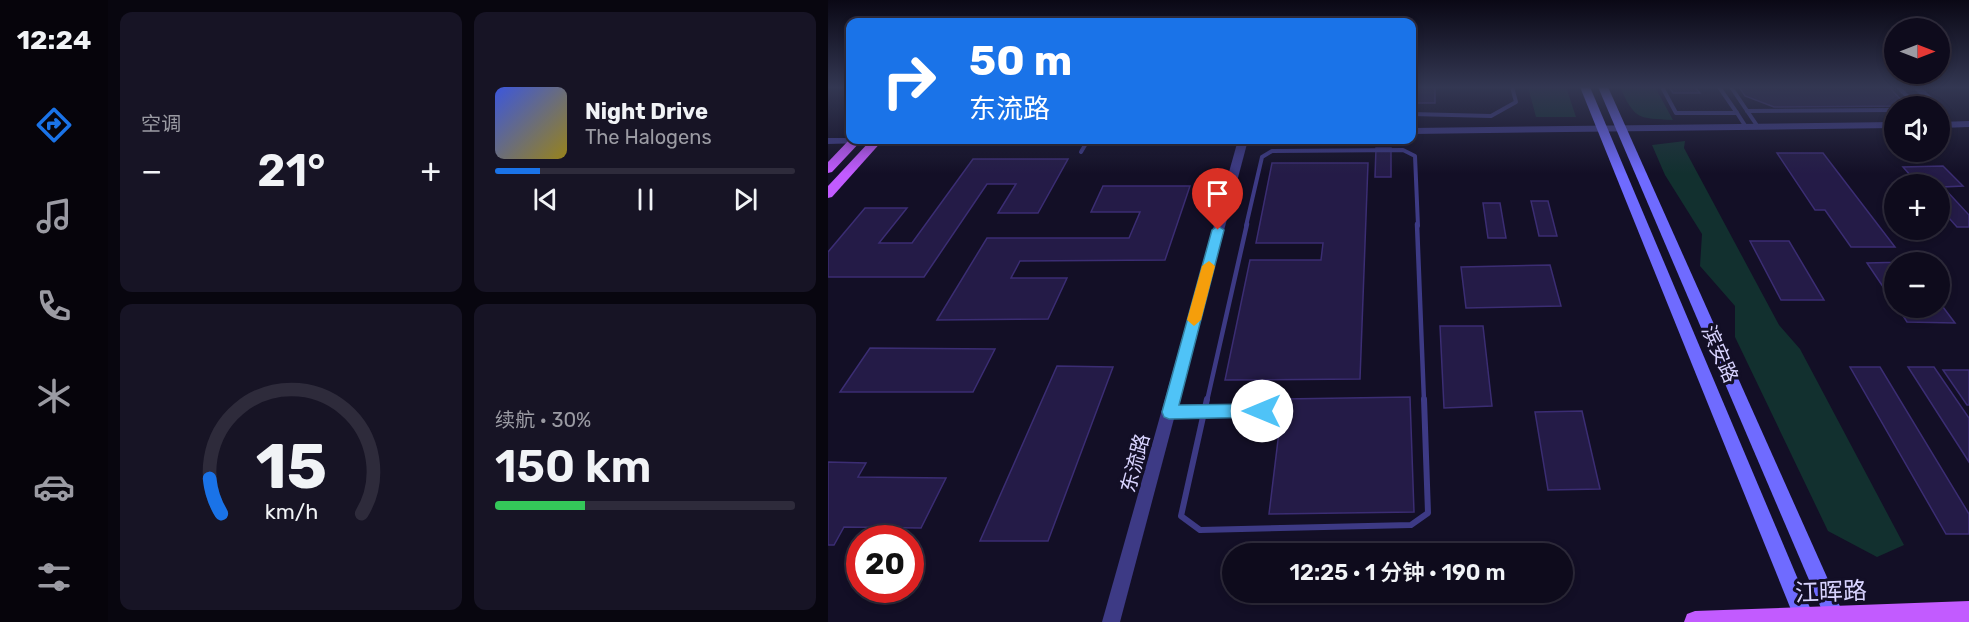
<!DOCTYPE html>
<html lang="zh">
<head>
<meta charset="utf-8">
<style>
  body { margin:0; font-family:Rubik,"Noto Sans SC",sans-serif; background:#171425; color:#f1f3f6; height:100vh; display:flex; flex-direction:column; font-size:22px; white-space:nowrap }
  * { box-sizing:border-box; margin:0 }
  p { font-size:20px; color:#9b9ba3 }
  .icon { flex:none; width:33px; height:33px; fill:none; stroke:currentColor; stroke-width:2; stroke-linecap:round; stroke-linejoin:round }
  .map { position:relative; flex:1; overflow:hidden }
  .side { display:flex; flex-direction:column; gap:12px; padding:12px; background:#08060f; width:720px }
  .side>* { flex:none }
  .hud { position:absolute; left:18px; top:18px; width:570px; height:126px; border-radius:12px; box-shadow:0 3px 9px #0003,0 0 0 2px #2e2b3b; background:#1a73e8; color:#fff; overflow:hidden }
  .needle { width:39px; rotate:90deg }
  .controls { position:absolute; left:1056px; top:18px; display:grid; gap:12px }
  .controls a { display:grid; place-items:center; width:66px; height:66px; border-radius:50%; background:#0e0b1c; box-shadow:0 3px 9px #0003,0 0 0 2px #2e2b3b; font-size:30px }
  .speed { position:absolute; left:18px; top:525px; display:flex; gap:12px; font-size:30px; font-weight:700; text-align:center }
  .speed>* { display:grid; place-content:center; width:78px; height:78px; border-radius:50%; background:#0e0b1c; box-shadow:0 3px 9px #0003,0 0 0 2px #2e2b3b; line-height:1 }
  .speed .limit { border:9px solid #d22; background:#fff; color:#111 }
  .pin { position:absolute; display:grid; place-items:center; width:51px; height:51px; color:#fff; margin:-62px -26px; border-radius:50% 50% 50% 0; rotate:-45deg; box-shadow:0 0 6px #0007 }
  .pin .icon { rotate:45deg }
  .me { position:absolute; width:66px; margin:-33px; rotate:270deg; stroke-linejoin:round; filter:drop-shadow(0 0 4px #0008) }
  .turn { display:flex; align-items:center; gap:21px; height:126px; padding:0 24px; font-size:27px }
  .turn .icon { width:78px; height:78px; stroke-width:2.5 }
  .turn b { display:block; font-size:42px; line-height:51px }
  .big { font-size:45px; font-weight:600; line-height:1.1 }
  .side .tile { flex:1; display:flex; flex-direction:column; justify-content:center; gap:9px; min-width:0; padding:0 21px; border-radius:12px; background:#171425 }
  .side .dial { align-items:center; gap:0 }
  .dial svg { height:156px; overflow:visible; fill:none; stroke:#2e2b3b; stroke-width:7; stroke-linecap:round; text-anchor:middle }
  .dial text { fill:#f1f3f6; stroke:none }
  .song { display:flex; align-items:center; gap:18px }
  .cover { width:72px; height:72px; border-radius:9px; background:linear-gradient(135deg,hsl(230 70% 55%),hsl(50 70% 35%)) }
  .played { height:6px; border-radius:3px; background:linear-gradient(90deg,#1a73e8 15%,#2e2b3b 15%) }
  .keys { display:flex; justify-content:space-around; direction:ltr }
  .heat { display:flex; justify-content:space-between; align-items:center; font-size:33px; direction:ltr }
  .charge { height:9px; border-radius:4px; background:linear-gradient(90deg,#34c759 30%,#2e2b3b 0) }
  .side .tiles { flex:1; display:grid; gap:12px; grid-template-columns:repeat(2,1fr) }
  .trip { position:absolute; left:394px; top:543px; width:351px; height:60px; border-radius:30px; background:#0e0b1c; box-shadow:0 3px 9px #0003,0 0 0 2px #2e2b3b; font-weight:600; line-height:60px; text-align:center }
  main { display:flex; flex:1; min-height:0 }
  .tabs { display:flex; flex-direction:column; width:108px; justify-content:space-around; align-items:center; background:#06040b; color:#9b9ba3 }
  .tabs .icon { width:42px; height:42px }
  .tabs .active { color:#1a73e8 }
  .tabs b { font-size:27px; color:#f1f3f6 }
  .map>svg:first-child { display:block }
</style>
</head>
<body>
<main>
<nav class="tabs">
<b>12:24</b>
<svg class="icon active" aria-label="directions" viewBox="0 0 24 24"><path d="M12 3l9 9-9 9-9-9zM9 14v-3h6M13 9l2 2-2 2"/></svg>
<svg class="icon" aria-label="music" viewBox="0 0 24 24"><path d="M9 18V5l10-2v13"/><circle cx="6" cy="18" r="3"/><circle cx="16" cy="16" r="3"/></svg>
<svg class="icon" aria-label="phone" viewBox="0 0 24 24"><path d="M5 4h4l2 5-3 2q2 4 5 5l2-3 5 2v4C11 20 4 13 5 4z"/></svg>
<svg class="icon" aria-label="climate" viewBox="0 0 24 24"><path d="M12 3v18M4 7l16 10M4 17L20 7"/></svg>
<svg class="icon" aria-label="car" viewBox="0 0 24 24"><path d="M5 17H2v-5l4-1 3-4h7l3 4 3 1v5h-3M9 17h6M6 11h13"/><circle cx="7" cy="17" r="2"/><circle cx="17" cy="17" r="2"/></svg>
<svg class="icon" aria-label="filters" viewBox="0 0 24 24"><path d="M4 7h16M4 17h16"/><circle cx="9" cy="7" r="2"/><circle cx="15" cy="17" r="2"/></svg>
</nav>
<section class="side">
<div class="tiles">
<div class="tile"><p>空调</p>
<div class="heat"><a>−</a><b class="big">21°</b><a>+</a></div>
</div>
<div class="tile">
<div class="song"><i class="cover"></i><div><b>Night Drive</b><p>The Halogens</p></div></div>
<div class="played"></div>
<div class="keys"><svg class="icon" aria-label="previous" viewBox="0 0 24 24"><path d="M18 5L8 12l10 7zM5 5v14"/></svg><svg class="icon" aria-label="pause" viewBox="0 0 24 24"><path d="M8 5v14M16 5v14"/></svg><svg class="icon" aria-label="next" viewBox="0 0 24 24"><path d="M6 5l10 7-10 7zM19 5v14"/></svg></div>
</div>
<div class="tile dial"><svg viewBox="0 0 100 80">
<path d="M14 69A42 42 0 1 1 86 69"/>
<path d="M14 69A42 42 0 0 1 8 51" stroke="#1a73e8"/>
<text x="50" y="56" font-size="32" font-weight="700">15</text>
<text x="50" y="72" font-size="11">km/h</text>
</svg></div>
<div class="tile"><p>续航 · 30%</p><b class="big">150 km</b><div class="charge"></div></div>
</div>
</section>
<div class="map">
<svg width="1141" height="622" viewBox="0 0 1141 622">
  <rect width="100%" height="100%" fill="#130f26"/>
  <!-- green -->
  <g fill="#12302f">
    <polygon points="700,87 738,87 748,117 708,117"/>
    <path d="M792,87H827L845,120C810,118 807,120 792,87Z"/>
    <polygon points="857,141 856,148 951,325 972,349 1076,545 1049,557 1000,531 907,337 907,306 872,266 874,234 837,175 824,145"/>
  </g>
  <!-- building -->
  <g fill="#241b47" stroke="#3b2d73" stroke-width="1.5">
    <rect x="584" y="87" width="23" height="16"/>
    <polygon points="841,87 867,87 872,93 845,93"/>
    <polygon points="911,87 1061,87 1079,106 946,107 917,96"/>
    <polygon points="548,148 563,148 563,177 547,177"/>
    <polygon points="949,153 995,153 1067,247 1023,247 997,210 987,210"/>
    <polygon points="145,159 240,159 210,213 170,213 188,184 159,184 96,277 0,277 0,252 37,208 79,208 51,243 84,243"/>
    <polygon points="444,163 540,163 532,379 397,380 422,260 493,260 495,243 428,243"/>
    <polygon points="1115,166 1135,186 1115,187 1141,215 1141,227 1129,227 1112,208 1112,184 1090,184 1075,167"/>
    <polygon points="275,186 362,186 337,260 192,261 183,278 239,278 220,319 109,320 159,238 301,238 312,212 263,212"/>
    <polygon points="703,201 720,201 729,236 711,236"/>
    <polygon points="655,203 672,203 678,238 660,238"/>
    <polygon points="922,241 961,241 996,300 953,300"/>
    <polygon points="1066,262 1066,303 1039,263 1080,262 1081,262"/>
    <polygon points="722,265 733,306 638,308 633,267"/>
    <polygon points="1112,303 1127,323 1079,322 1070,308 1112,308"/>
    <polygon points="612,326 655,326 664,406 616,408"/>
    <polygon points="42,348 167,349 145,392 12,392"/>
    <polygon points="229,366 285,367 220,541 152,541"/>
    <polygon points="1022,367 1052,367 1141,514 1141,534 1118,534"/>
    <polygon points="1080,367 1106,367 1141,418 1141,462"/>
    <polygon points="1115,370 1141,370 1141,405 1139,405"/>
    <polygon points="582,397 586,512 441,514 455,399"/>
    <polygon points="754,411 772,489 720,490 707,412"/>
    <polygon points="0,462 38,463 30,477 118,478 93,528 16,527 6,545 0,545"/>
  </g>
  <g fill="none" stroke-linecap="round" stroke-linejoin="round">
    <!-- service-far2 -->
    <g stroke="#3d3a85" stroke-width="4">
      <polyline points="834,87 848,113 909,113 891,87"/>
      <polyline points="903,87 930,127"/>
      <polyline points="1070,87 1089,106"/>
      <polyline points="919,111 1066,110"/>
      <polyline points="909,113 918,127"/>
      <polyline points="584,114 663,116 688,102 684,87"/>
      <polyline points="253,152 260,140"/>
      <polyline points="418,226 434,157 444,151 575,150 587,156 590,226"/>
    </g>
    <!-- service-far1 -->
    <g stroke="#3d3a85" stroke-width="4.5">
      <polyline points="589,224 596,401"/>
      <polyline points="379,401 419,224"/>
    </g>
    <!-- service -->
    <g stroke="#3d3a85" stroke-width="6">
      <polyline points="379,399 353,516 372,530 583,525 600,513 596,399"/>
      <polyline points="344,412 433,411"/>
    </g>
    <!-- tertiary -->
    <g fill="#3d3a85" fill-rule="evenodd">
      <polygon points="1084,87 1093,87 1111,104 1112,106 1112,107 1104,106"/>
      <polygon points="1141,121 1141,127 1112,128 1112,122"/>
      <polygon points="1066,122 1066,128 584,134 584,128"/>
      <polygon points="0,138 22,138 22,140 39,140 34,143 0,144"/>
      <polygon points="410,140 420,140 292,622 274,622"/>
    </g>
    <!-- secondary -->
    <g fill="#6f6bff" fill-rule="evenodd">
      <polygon points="752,87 762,87 988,622 968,622"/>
      <polygon points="770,87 780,87 1019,622 999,622"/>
    </g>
    <!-- primary -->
    <g fill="#c25bff" fill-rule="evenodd">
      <polygon points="22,139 34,140 4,172 0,173 0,162"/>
      <polygon points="43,140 55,140 4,197 0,198 0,186"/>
      <polygon points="1141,601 1141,622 856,622 859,614 867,611"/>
    </g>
  </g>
  <!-- sky -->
  <linearGradient id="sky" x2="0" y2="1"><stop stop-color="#0a0815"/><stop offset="0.5" stop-color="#333752"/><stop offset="1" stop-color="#333752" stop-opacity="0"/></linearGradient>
  <rect width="1141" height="174" fill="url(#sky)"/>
  <!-- route -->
  <polygon fill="#4fc3f7" stroke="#337fa1" stroke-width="1.5" points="390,226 396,230 351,405 434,404 439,406 441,411 439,415 434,417 341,419 336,417 334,412 384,230"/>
  <!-- slow -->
  <polygon fill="#f59e0b" points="381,261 387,266 373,320 366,326 359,320 374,266"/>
  <g text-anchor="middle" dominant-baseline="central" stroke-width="6" stroke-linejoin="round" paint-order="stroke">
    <!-- street labels -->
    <g font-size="20" fill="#d9d4ff" stroke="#130f26">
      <text transform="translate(892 354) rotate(66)">滨安路</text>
      <text transform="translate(307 463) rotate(-75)">东流路</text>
    </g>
    <!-- near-street labels -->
    <g font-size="24" fill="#d9d4ff" stroke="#130f26">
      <text transform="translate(1003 592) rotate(-2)">江晖路</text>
    </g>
  </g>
</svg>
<div class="controls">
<a><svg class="needle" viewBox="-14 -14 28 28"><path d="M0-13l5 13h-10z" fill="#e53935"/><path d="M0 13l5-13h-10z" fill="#9b9ba3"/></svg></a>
<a><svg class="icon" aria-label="sound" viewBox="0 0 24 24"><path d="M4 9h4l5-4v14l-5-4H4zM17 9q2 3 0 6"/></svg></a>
<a>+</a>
<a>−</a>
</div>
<div class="speed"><div class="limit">20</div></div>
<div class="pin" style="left:390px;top:230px;background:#d93025"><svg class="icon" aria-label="arrive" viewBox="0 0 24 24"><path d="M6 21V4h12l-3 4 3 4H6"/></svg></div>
<svg class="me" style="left:434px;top:411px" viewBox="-20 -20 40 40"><circle r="19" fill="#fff"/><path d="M0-13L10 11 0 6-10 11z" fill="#4fc3f7"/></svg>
<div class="trip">12:25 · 1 分钟 · 190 m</div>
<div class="hud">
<div class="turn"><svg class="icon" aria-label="right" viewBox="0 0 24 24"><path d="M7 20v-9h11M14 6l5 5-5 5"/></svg><div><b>50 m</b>东流路</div></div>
</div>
</div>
</main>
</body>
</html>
